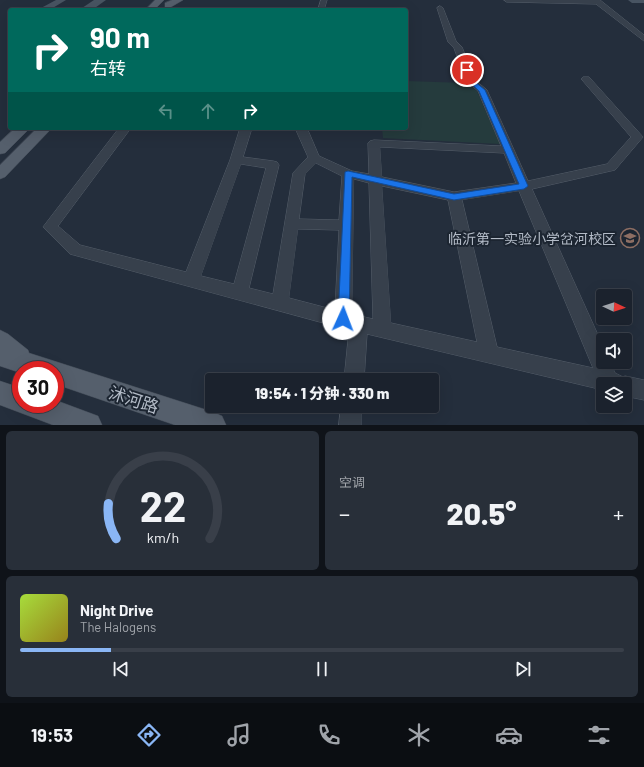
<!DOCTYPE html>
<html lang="zh">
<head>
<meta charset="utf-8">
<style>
  body { margin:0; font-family:Barlow,"Noto Sans SC",sans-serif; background:#282f39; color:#f1f3f6; height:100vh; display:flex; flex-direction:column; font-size:15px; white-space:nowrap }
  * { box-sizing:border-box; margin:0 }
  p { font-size:13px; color:#a0a4aa }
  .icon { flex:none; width:22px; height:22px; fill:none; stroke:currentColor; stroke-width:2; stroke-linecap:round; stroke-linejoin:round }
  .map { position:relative; height:425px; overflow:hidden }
  .side { display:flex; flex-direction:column; gap:6px; padding:6px; background:#0f1319; flex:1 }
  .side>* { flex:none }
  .guide { position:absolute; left:8px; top:8px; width:400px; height:122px; border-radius:4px; box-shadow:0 4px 16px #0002,0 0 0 1px #393f49; background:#00695c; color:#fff; overflow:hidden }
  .needle { width:26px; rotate:94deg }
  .fabs { position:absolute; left:596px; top:289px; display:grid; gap:8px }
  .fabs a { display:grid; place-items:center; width:36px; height:36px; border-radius:4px; background:#1b222d; box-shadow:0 4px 16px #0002,0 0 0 1px #393f49; font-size:20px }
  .speed { position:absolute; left:12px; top:361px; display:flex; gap:8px; font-size:20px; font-weight:700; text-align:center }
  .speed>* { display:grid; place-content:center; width:52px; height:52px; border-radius:50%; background:#1b222d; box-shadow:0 4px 16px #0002,0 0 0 1px #393f49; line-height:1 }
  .speed .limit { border:6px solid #d22; background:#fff; color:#111 }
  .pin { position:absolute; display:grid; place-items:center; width:34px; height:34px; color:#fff; margin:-17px; border:2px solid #fff; border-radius:50%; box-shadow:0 1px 4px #0007 }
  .me { position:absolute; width:44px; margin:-22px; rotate:2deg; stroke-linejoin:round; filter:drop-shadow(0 0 3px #0008) }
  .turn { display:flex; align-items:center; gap:14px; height:84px; padding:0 16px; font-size:18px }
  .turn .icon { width:52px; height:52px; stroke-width:2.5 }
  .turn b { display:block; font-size:28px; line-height:34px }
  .lanes { display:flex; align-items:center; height:38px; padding:0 16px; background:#0003; justify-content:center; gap:20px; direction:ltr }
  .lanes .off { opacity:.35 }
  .big { font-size:30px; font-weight:800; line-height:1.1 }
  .side .card { flex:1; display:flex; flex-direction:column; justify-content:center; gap:6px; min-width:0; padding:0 14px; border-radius:6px; background:#282f39 }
  .side .dial { align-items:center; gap:0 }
  .dial svg { height:104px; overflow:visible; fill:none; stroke:#393f49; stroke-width:7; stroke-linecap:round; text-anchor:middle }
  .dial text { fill:#f1f3f6; stroke:none }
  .song { display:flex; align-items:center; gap:12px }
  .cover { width:48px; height:48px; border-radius:6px; background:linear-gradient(135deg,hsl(80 70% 55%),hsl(50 70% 35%)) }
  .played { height:4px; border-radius:2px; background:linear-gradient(90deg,#8ab6f5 15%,#393f49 15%) }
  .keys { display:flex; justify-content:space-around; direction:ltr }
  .heat { display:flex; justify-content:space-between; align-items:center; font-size:22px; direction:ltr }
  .side .tiles { flex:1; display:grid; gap:6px; grid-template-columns:1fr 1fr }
  .card:last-child { grid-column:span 2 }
  .trip { position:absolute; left:205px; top:373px; width:234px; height:40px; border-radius:4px; background:#1b222d; box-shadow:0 4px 16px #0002,0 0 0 1px #393f49; font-weight:800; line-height:40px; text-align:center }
  .tab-bar { display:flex; height:64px; justify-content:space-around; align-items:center; background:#0b0e12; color:#a0a4aa }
  .tab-bar .icon { width:28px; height:28px }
  .tab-bar .selected { color:#8ab6f5 }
  .tab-bar b { font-size:18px; color:#f1f3f6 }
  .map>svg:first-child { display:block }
</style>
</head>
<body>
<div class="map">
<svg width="644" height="425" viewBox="0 0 644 425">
  <rect width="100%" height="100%" fill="#242e3c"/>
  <!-- green -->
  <polygon fill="#253b3d" points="406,81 465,83 477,91 500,144 383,138 382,128 406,128"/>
  <!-- building -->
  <g fill="#485462">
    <polygon points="56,0 66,0 51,9 41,8"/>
    <polygon points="94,0 106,0 92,10 79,10"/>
    <polygon points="628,0 644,0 644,3 632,3"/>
  </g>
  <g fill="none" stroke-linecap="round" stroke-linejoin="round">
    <!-- minor casing -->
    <g stroke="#555e6a" stroke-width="1">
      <g id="minor">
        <polygon points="321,0 327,0 324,10 318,10"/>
        <polygon points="504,0 600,0 644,35 644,41 596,4 507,2"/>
        <path d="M440,6L443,8L456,41L462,47L475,80L487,90L528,181L607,164L631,137L583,81L581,79L583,77H589L643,137L615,170L532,189L603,346V362H610L615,373L623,377L625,376L644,380V400L625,396V384H603V390L367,334L364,380H344L349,330L70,254L43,227L119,128H131L58,226L80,245L186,272L230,160L240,128H252L243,157L273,161L277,162L279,165L249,288L273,294L293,173L308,157L295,128H307L319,156L352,171L369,174L368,143L370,141L374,140L501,146L478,91L466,81L454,48L448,42L437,8ZM380,147L504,153L516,183L454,192L382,177ZM316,163L342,176L339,220L299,219L305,174ZM241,164L266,168L234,284L201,276ZM354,179L369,183L373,319L352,314ZM382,186L448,200L477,342L391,323ZM519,191L593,368L497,347L462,200ZM298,229L339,230L335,310L289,298Z"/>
        <polygon points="341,406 361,406 361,425 339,425"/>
      </g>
    </g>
    <!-- major casing -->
    <g stroke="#404955" stroke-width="1">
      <g id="major">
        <polygon points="155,0 164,0 154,10 145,10"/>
        <polygon points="172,0 183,0 171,7 165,7 165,3"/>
        <polygon points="15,128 30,128 5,153 0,154 0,142"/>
        <polygon points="37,128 52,128 5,177 0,179 0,165"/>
        <polygon points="0,330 8,334 28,350 29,353 213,412 222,416 226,425 175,425 55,384 55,370 21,370 21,373 0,366"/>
        <polygon points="0,381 21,388 21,404 55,404 55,400 98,416 102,425 53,425 0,405"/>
      </g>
    </g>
    <!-- minor -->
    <use href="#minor" fill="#37404c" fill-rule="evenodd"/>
    <!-- major -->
    <use href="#major" fill="#555f6c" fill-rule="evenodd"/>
  </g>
  <!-- route -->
  <polygon fill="#1a73e8" stroke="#114b97" points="465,69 469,69 473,80 485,90 528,186 524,189 454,200 352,177 349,319 347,323 343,325 339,323 338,319 345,172 348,171 454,194 519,184 479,91 468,81"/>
  <!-- icons -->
  <defs>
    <g id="school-ring" transform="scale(1)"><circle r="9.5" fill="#1c2531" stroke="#8d6e63" stroke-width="1.5"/><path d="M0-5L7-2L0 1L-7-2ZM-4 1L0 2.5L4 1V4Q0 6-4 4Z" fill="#8d6e63"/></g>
  </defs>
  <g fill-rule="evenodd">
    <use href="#school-ring" x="630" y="238"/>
  </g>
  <g text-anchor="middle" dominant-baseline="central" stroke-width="4" stroke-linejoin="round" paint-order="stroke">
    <!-- poi labels -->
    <g font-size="14" fill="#b3bbc7" stroke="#1c2531" text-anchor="end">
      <text x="616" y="238">临沂第一实验小学岔河校区</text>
    </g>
    <!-- near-street labels -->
    <g font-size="17" fill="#b3bbc7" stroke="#1c2531">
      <text transform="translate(134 399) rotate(18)">沭河路</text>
    </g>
  </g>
</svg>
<div class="fabs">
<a><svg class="needle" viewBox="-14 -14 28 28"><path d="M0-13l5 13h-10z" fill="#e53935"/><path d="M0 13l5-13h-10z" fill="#a0a4aa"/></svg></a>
<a><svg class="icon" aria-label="sound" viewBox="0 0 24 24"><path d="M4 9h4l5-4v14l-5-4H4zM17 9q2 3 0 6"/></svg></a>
<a><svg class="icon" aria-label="layers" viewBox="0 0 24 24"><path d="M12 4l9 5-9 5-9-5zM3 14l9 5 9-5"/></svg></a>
</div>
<div class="speed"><div class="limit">30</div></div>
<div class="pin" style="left:467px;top:70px;background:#d93025"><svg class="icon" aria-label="arrive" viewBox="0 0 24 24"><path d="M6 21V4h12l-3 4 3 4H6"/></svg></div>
<svg class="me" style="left:343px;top:319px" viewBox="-20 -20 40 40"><circle r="19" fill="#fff"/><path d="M0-13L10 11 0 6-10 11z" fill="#1a73e8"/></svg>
<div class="trip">19:54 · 1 分钟 · 330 m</div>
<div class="guide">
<div class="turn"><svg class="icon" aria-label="right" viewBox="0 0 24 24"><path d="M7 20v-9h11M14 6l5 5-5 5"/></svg><div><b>90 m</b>右转</div></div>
<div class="lanes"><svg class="icon off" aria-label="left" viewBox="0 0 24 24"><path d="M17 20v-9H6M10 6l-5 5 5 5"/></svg><svg class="icon off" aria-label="ahead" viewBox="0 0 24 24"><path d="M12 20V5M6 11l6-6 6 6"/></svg><svg class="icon" aria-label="right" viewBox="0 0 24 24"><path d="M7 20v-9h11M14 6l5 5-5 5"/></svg></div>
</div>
</div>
<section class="side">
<div class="tiles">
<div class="card dial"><svg viewBox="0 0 100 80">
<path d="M14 69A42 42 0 1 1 86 69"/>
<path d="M14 69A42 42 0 0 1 8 42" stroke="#8ab6f5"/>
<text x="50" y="56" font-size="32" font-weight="700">22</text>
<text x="50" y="72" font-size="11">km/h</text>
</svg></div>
<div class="card"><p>空调</p>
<div class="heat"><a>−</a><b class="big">20.5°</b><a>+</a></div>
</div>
<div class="card">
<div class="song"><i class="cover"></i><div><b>Night Drive</b><p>The Halogens</p></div></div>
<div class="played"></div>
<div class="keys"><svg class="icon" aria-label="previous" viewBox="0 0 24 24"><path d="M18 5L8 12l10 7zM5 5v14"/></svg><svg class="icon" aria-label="pause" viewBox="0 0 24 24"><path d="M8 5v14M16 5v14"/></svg><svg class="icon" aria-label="next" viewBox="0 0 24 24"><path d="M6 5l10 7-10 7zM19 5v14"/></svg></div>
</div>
</div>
</section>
<nav class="tab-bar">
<b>19:53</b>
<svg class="icon selected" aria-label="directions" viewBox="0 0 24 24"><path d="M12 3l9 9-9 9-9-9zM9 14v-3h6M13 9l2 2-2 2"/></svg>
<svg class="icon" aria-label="music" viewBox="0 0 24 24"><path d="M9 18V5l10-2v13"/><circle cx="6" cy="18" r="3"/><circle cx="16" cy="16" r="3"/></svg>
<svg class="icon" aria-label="phone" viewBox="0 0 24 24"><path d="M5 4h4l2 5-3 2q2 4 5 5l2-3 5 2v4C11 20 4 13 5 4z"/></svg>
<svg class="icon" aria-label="climate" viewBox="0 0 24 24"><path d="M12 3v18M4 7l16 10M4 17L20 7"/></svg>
<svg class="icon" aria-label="car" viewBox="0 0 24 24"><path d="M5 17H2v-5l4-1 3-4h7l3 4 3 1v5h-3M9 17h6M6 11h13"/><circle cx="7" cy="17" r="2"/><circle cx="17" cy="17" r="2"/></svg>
<svg class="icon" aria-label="filters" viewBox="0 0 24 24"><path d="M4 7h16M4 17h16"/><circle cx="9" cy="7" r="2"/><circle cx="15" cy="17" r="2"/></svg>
</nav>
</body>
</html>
